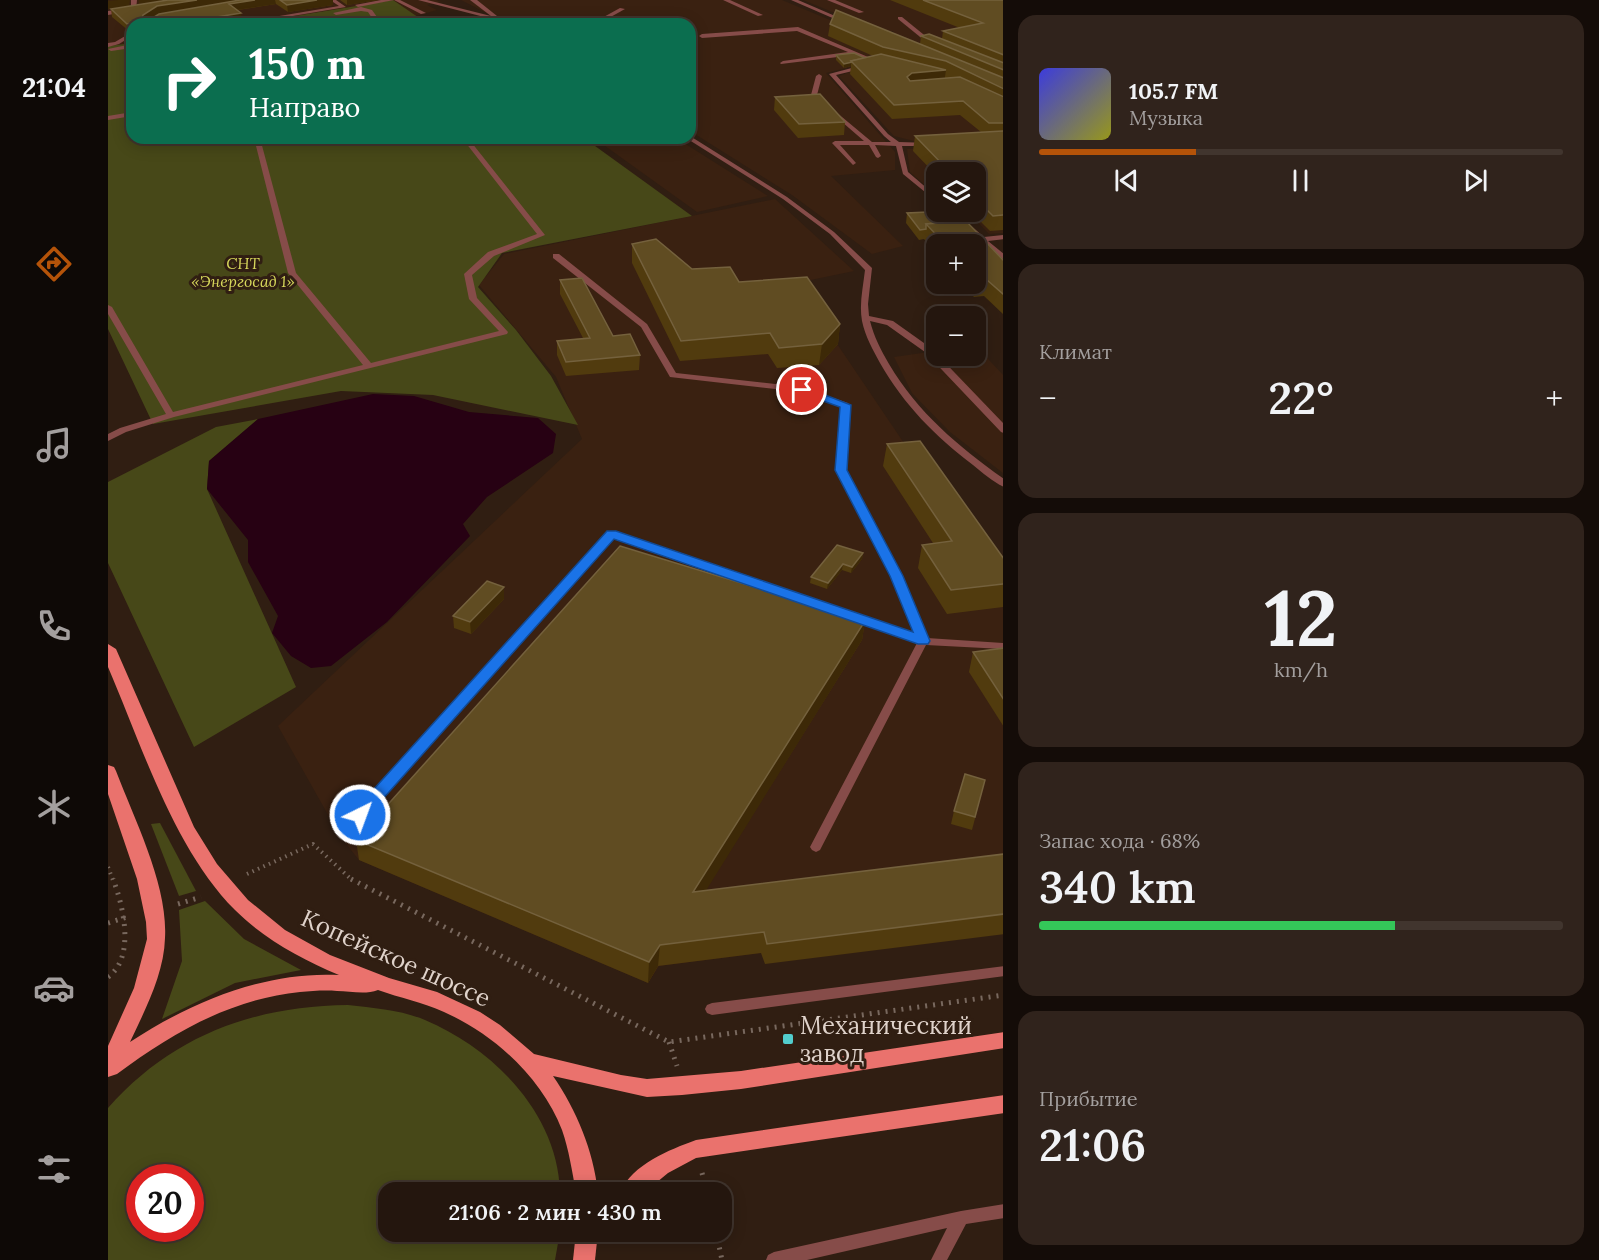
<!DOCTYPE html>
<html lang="ru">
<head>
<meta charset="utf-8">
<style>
  body { margin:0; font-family:Lora,serif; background:#30231c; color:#f1f3f6; height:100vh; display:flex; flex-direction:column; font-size:22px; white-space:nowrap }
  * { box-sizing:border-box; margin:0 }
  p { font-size:20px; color:#a39f9e }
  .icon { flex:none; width:33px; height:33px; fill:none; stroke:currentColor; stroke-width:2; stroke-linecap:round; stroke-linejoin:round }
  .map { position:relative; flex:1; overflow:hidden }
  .drawer { display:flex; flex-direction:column; gap:15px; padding:15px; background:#140c08; width:596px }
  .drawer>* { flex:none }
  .guide { position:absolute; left:18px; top:18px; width:570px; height:126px; border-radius:18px; box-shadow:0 3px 15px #0003,0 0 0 2px #41352e; background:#0b6e4f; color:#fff; overflow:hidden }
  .buttons { position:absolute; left:818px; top:162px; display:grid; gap:12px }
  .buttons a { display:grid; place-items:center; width:60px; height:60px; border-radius:12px; background:#24160e; box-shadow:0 3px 15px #0003,0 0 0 2px #41352e; font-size:30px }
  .speed { position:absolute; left:18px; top:1164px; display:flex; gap:12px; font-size:30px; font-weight:700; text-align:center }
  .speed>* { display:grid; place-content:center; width:78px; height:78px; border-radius:50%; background:#24160e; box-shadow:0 3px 15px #0003,0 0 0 2px #41352e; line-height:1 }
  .speed .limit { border:9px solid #d22; background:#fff; color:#111 }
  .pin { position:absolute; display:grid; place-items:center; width:51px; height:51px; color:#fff; margin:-26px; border:3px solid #fff; border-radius:50%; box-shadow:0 2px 6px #0007 }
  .me { position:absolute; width:66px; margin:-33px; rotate:42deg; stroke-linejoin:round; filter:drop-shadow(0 0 4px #0008) }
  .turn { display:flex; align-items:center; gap:21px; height:126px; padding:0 24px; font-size:27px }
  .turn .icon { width:78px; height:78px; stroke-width:2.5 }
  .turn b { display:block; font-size:42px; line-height:51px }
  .big { font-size:45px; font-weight:600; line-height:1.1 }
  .drawer .tile { flex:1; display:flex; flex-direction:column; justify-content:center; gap:9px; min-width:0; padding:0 21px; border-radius:18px; background:#30231c }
  .drawer .dial { align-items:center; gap:0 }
  .dial b { font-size:78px; line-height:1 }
  .song { display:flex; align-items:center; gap:18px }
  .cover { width:72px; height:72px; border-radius:9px; background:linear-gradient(135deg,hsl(240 70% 55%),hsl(60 70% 35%)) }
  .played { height:6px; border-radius:3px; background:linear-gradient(90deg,#b45309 30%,#41352e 30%) }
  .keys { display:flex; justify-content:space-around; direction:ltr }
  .heat { display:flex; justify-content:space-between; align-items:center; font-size:33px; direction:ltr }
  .charge { height:9px; border-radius:4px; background:linear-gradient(90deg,#34c759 68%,#41352e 0) }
  .trip { position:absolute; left:270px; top:1182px; width:354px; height:60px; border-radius:18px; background:#24160e; box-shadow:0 3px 15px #0003,0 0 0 2px #41352e; font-weight:600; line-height:60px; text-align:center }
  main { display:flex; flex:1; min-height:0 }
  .dock { display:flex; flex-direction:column; width:108px; justify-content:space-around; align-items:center; background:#0e0906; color:#a39f9e }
  .dock .icon { width:42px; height:42px }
  .dock .current { color:#b45309 }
  .dock b { font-size:27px; color:#f1f3f6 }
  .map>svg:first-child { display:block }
</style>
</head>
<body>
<main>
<nav class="dock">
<b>21:04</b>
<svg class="icon current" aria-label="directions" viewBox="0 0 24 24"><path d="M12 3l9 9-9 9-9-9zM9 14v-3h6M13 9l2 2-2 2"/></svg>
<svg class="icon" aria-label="music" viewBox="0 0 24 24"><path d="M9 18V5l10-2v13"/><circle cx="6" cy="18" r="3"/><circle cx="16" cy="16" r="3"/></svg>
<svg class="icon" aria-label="phone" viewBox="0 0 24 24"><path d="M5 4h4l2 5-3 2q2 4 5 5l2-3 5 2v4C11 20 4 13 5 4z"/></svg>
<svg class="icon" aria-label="climate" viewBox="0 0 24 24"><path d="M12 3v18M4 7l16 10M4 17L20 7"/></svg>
<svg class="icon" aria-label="car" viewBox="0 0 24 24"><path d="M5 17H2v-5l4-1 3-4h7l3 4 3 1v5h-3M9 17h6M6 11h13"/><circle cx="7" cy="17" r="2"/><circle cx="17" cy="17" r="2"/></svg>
<svg class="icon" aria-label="filters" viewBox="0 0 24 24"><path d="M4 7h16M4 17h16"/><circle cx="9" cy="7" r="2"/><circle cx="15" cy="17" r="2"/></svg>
</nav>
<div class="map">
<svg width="896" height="1260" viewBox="0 0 896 1260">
  <rect width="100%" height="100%" fill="#301e12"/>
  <!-- built -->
  <g fill="#3a2111">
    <polygon points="0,0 328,0 333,2 319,5 329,10 308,16 140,24 24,24 24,43 0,46"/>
    <polygon points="353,0 674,0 895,92 835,73 772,60 718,73 787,152 787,170 723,176 795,246 764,254 684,195 582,131 582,24 400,24"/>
    <polygon points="695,0 895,0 895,86 792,41 785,31 771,31"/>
    <polygon points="759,66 895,135 810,142 786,136 731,76"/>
    <polygon points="486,138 568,138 660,196 589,212"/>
    <polygon points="891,143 896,147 895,233 881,234 860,212 867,212 867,172 828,172 827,194 802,172 799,149"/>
    <polygon points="667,199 746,271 688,283 895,590 895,933 653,953 551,966 540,983 251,860 232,836 170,726 474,439 448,377 371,285 396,254"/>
    <polygon points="867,345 895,375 895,473 842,432 804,393 786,357 828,351 828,356 867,356"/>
  </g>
  <!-- green -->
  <g fill="#474818" fill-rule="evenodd">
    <polygon points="285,0 320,24 139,24"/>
    <polygon points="24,43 24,138 476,138 584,216 394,253 370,287 408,330 443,376 470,425 325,395 233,391 45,424 0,329 0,46"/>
    <polygon points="150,419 101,461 99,489 188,687 86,747 0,563 0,482 108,427"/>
    <polygon points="52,823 88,891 71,896 43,824"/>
    <polygon points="97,901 136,939 193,970 127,983 54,1019 74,961 71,910"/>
    <path d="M240,1005C266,1008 293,1010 317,1020C386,1049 450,1114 452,1192H280V1232H452L447,1260H0V1108C64,1036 145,1006 240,1005ZM32,1178H82V1228H32Z"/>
  </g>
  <!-- water -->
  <polygon fill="#270113" points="265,394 306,396 361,412 430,418 448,434 445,453 379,497 355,524 362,536 279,622 223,666 203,668 183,656 164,633 170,616 140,562 140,540 99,489 101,461 150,419"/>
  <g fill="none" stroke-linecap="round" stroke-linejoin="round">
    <!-- path-far1 -->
    <g stroke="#78685e" stroke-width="4" stroke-dasharray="1.5 4.5" stroke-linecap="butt">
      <polyline points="0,867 5,880"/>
      <polyline points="139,874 205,844 244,880"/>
    </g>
    <!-- path -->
    <g stroke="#78685e" stroke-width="5" stroke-dasharray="2 6" stroke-linecap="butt">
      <polyline points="243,879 561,1042 896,995"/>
      <polyline points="70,904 93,897"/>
      <polyline points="0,923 19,917"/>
      <path d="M0,977C28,957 15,905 5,879"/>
      <polyline points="561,1042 569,1066"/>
      <polyline points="594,1173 599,1192"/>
      <polyline points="608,1232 614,1260"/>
    </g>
    <!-- service -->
    <g fill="#864c49" fill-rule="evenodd">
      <polygon points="23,0 29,0 28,10 0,15 0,11 23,8"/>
      <polygon points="222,0 228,0 238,7 137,24 124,24 231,6"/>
      <polygon points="273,0 292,0 318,13 313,14 286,0 250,7 247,5"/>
      <polygon points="310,0 319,0 383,16 362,0 369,0 399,24 393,24 388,20"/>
      <polygon points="615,0 622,0 655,15 650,16"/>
      <polygon points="683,0 690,0 741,22 736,23"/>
      <polygon points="719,0 727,0 756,12 751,13"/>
      <polygon points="253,7 264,10 274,24 268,24 260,12 253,11 228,15 225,13"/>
      <polygon points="512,8 517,9 490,24 483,24"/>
      <polygon points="790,17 794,17 826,43 826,45 822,45 790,19"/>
      <polygon points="690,27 774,63 769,64 746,55 673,64 672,63 675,61 740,52 689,31 594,38 591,36 594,34"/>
      <polygon points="24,32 24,36 11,44 0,47 0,43 7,42"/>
      <polygon points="24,44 24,48 3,51 0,49"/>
      <polygon points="755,65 757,66 757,68 728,75 780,134 791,142 822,143 822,145 820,146 794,146 800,172 828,196 828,201 795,174 788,146 767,145 773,156 770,158 768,157 761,145 732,145 748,163 745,165 724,143 727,141 756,141 726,115 726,113 728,112 764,142 783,142 776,136 721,74"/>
      <polygon points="711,74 714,76 709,95 719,104 716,106 703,95 708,76"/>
      <polygon points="24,112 24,116 0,120 0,116"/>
      <path d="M582,136L679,197L726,232L764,268L760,304L761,316L785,321L823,348L896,424V433L893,432L817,352L779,325L762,321C766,337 773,350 781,364C810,413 850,446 896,479V487C885,482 875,473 865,465C827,436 796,405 772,363C765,350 757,336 754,321C751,304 755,288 757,270L722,234L675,199L578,138H582Z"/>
      <polygon points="146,138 152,138 188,273 263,363 391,331 361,299 356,274 380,252 429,234 354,138 360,138 437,235 386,256 364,275 369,298 400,332 399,334 66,417 18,432 0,441 0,434 12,428 58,414 0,314 0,305 4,307 65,412 255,365 180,273"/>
      <polygon points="840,212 847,212 876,237 896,235 896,239 880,241 896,254 896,260"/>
      <polygon points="445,254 451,254 539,324 568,373 694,387 740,403 741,405 738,470 793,576 819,638 896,643 896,649 818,645 712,850 708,852 704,850 702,847 809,643 506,538 256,818 248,818 246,815 501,532 507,532 807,635 783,576 728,470 733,406 693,392 562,377 533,327 445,258"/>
      <polygon points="896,966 896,976 604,1015 599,1013 597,1009 599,1005 604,1003"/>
      <polygon points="896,1204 896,1218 858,1224 839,1260 823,1260 839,1228 699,1260 658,1260 660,1255 666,1252 853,1211"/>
    </g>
    <!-- primary -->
    <g fill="#ea726d" fill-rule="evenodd">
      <path d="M0,644L8,649L86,827L109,864L140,900L177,930L222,955L281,978L329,992L372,1012L392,1025L426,1054L513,1075L539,1079L633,1071L896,1032V1048L633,1089L574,1095L539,1097L445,1076C469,1111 485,1150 490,1192H468C464,1171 461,1150 454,1130C434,1078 386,1034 336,1012C314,1002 292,998 270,990C257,995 242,991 229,991C217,990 204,991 192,992C123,999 64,1033 9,1074L0,1077V1046L26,988L39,939L38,922L29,879L0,794V765L6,767L8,771C27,821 60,885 57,938C56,974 37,1010 22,1042C83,1002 157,971 231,975C193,959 156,939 127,910C66,849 34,746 0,667Z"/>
      <path d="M896,1095V1113L588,1158L560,1173L537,1192H512C525,1164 561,1150 588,1140Z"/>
      <polygon points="468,1232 490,1232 487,1260 465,1260"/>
    </g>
  </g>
  <!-- wall -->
  <g fill="#513b0e" fill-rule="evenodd">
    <path d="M60,0H225V5L180,12L168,4L130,10L134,20L118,23V24H24L21,31L4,17L3,9ZM65,11L43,19H41L50,14Z"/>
    <polygon points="232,0 270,0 239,5"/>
    <polygon points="782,0 896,0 896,230 882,231 863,212 867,212 867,172 828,172 828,175 805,151 807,136 873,132 852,115 784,119 742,74 743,66 736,68 728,60 728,55 757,58 765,56 720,36 722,24 812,44 813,36 834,39 835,31 852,28"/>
    <polygon points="667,97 737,122 736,135 690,138 666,110"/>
    <polygon points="820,212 829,223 858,221 896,261 896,315 876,296 866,297 854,284 867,284 867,244 828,244 828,254 816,239 811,240 798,223 799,213"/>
    <polygon points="524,244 584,269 631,282 732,324 730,344 711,365 669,368 660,354 572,361 524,263"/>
    <polygon points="452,280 505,336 532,355 531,370 458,376 449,355 449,341 475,338 452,294"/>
    <polygon points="779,444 896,559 896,607 839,614 810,568 814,545 825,543 775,466"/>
    <polygon points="755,553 754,559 743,573 734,570 719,589 702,583 703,577"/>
    <polygon points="396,587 396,599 363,634 346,628 345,616"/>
    <polygon points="757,621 754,640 597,891 896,854 896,934 657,964 653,953 550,966 540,983 251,860 248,840"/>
    <polygon points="896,648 896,727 861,672 865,652"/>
    <polygon points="877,780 864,830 843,824 846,811"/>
  </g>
  <!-- shaded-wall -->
  <g fill="#3d2907">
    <polygon points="10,0 22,0 21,6 0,9 0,1"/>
    <polygon points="31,0 59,0 31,4"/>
    <polygon points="89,0 136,0 50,14 36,22 34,18 35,15 49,6"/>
    <polygon points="147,0 167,0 168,4 122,11 121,4"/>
    <polygon points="209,0 225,0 225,5 180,12 179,5"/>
    <polygon points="239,0 270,0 239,5"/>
    <polygon points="133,13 134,20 118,23 118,24 108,24 109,17"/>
    <polygon points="24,23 24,31 21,31 19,24"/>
    <polygon points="743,62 743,66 736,68 736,64"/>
    <polygon points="838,70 836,83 802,87 799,77 804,73"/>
    <polygon points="732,324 730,344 711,365 714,344"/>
    <polygon points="755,553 754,559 743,573 744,567"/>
    <polygon points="735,564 734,570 719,589 720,583"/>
    <polygon points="396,587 396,599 363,634 362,622"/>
    <polygon points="757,621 754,640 584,913 585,892"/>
    <polygon points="552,945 550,966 540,983 541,962"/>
  </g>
  <!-- building -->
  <g fill="#604c22" stroke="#74613d" stroke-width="1.5">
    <polygon points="60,0 89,0 49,6 35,15 34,18 43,19 51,14 132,0 147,0 121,4 133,13 109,17 117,23 108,24 25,24 24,23 19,24 3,9"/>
    <polygon points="172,0 209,0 179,5"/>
    <polygon points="815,0 896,0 896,55 835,31 875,23"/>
    <polygon points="728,10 896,78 896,89 838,61 775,47 722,24"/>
    <polygon points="528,21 531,24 499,24"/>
    <polygon points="821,34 896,63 896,70 813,36"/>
    <polygon points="746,53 757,58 743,61 744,62 736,64 728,55"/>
    <polygon points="773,54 838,70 804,73 799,77 802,81 852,77 896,97 896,123 881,123 855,101 786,105 743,61"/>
    <polygon points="712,94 737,122 691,124 667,97"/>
    <polygon points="896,131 896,215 885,216 867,198 867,172 842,172 807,136"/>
    <polygon points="820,212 829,223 818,224 818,229 812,230 799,213"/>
    <polygon points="858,221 896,261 896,295 879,280 869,280 867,279 867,244 837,244 818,224"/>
    <polygon points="548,239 584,269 622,267 631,282 699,277 732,324 714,344 671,348 662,333 573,341 524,244"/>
    <polygon points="474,278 505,336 522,334 532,355 458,362 449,341 482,338 452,280"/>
    <polygon points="812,441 896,559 896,584 843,590 814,545 844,541 779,444"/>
    <polygon points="729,545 755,553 744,567 735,564 720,583 703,577"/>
    <polygon points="512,546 757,621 585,892 896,854 896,914 659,944 656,932 552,945 541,962 248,840"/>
    <polygon points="379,581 396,587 362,622 345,616"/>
    <polygon points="896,648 896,700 865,652"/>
    <polygon points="857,774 877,780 867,817 846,811"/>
  </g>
  <!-- route -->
  <polygon fill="#1a73e8" stroke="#114b97" stroke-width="1.5" points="694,386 743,405 739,470 795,576 822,641 820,644 810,644 506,539 257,819 246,819 244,815 246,811 499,531 508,531 805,632 782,576 727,470 732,407 690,392 688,390"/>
  <!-- markers -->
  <rect fill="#52cdcd" stroke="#301e12" stroke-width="2" x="674" y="1033" width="12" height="12" rx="3"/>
  <g text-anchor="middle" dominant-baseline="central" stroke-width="6" stroke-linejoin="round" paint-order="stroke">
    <!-- far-park labels -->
    <g font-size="16" font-style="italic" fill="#d6d75b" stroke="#301e12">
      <text x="135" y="263">СНТ<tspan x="135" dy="18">«Энергосад 1»</tspan></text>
    </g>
    <!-- near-street labels -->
    <g font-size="24" fill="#dfd2ca" stroke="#301e12">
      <text transform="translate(288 958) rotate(24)">Копейское шоссе</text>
    </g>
    <!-- near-poi labels -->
    <g font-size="24" fill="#dfd2ca" stroke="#301e12" text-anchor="start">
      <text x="692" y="1025">Механический<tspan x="692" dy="28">завод</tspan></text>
    </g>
  </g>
</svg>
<div class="buttons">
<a><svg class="icon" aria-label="layers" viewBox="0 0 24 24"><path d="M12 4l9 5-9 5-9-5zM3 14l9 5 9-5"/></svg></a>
<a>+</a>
<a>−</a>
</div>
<div class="speed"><div class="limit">20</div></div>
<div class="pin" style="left:694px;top:390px;background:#d93025"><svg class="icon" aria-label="arrive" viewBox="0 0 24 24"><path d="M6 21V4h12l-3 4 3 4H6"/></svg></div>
<svg class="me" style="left:252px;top:815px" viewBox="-20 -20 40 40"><circle r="17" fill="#1a73e8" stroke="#fff" stroke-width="3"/><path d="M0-11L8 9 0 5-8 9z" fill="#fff"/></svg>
<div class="trip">21:06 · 2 мин · 430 m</div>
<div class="guide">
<div class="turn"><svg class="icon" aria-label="right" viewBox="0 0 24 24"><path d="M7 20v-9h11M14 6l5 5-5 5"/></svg><div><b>150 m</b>Направо</div></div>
</div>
</div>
<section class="drawer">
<div class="tile">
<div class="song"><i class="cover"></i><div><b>105.7 FM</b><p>Музыка</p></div></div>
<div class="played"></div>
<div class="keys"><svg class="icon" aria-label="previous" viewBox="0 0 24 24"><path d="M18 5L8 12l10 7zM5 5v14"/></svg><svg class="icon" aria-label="pause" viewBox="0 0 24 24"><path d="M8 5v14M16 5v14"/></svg><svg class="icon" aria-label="next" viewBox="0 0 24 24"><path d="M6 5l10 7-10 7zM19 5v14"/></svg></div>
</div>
<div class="tile"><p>Климат</p>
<div class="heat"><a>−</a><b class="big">22°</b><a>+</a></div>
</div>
<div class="tile dial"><b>12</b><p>km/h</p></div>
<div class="tile"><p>Запас хода · 68%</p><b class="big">340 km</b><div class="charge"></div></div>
<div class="tile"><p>Прибытие</p><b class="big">21:06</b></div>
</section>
</main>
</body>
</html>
